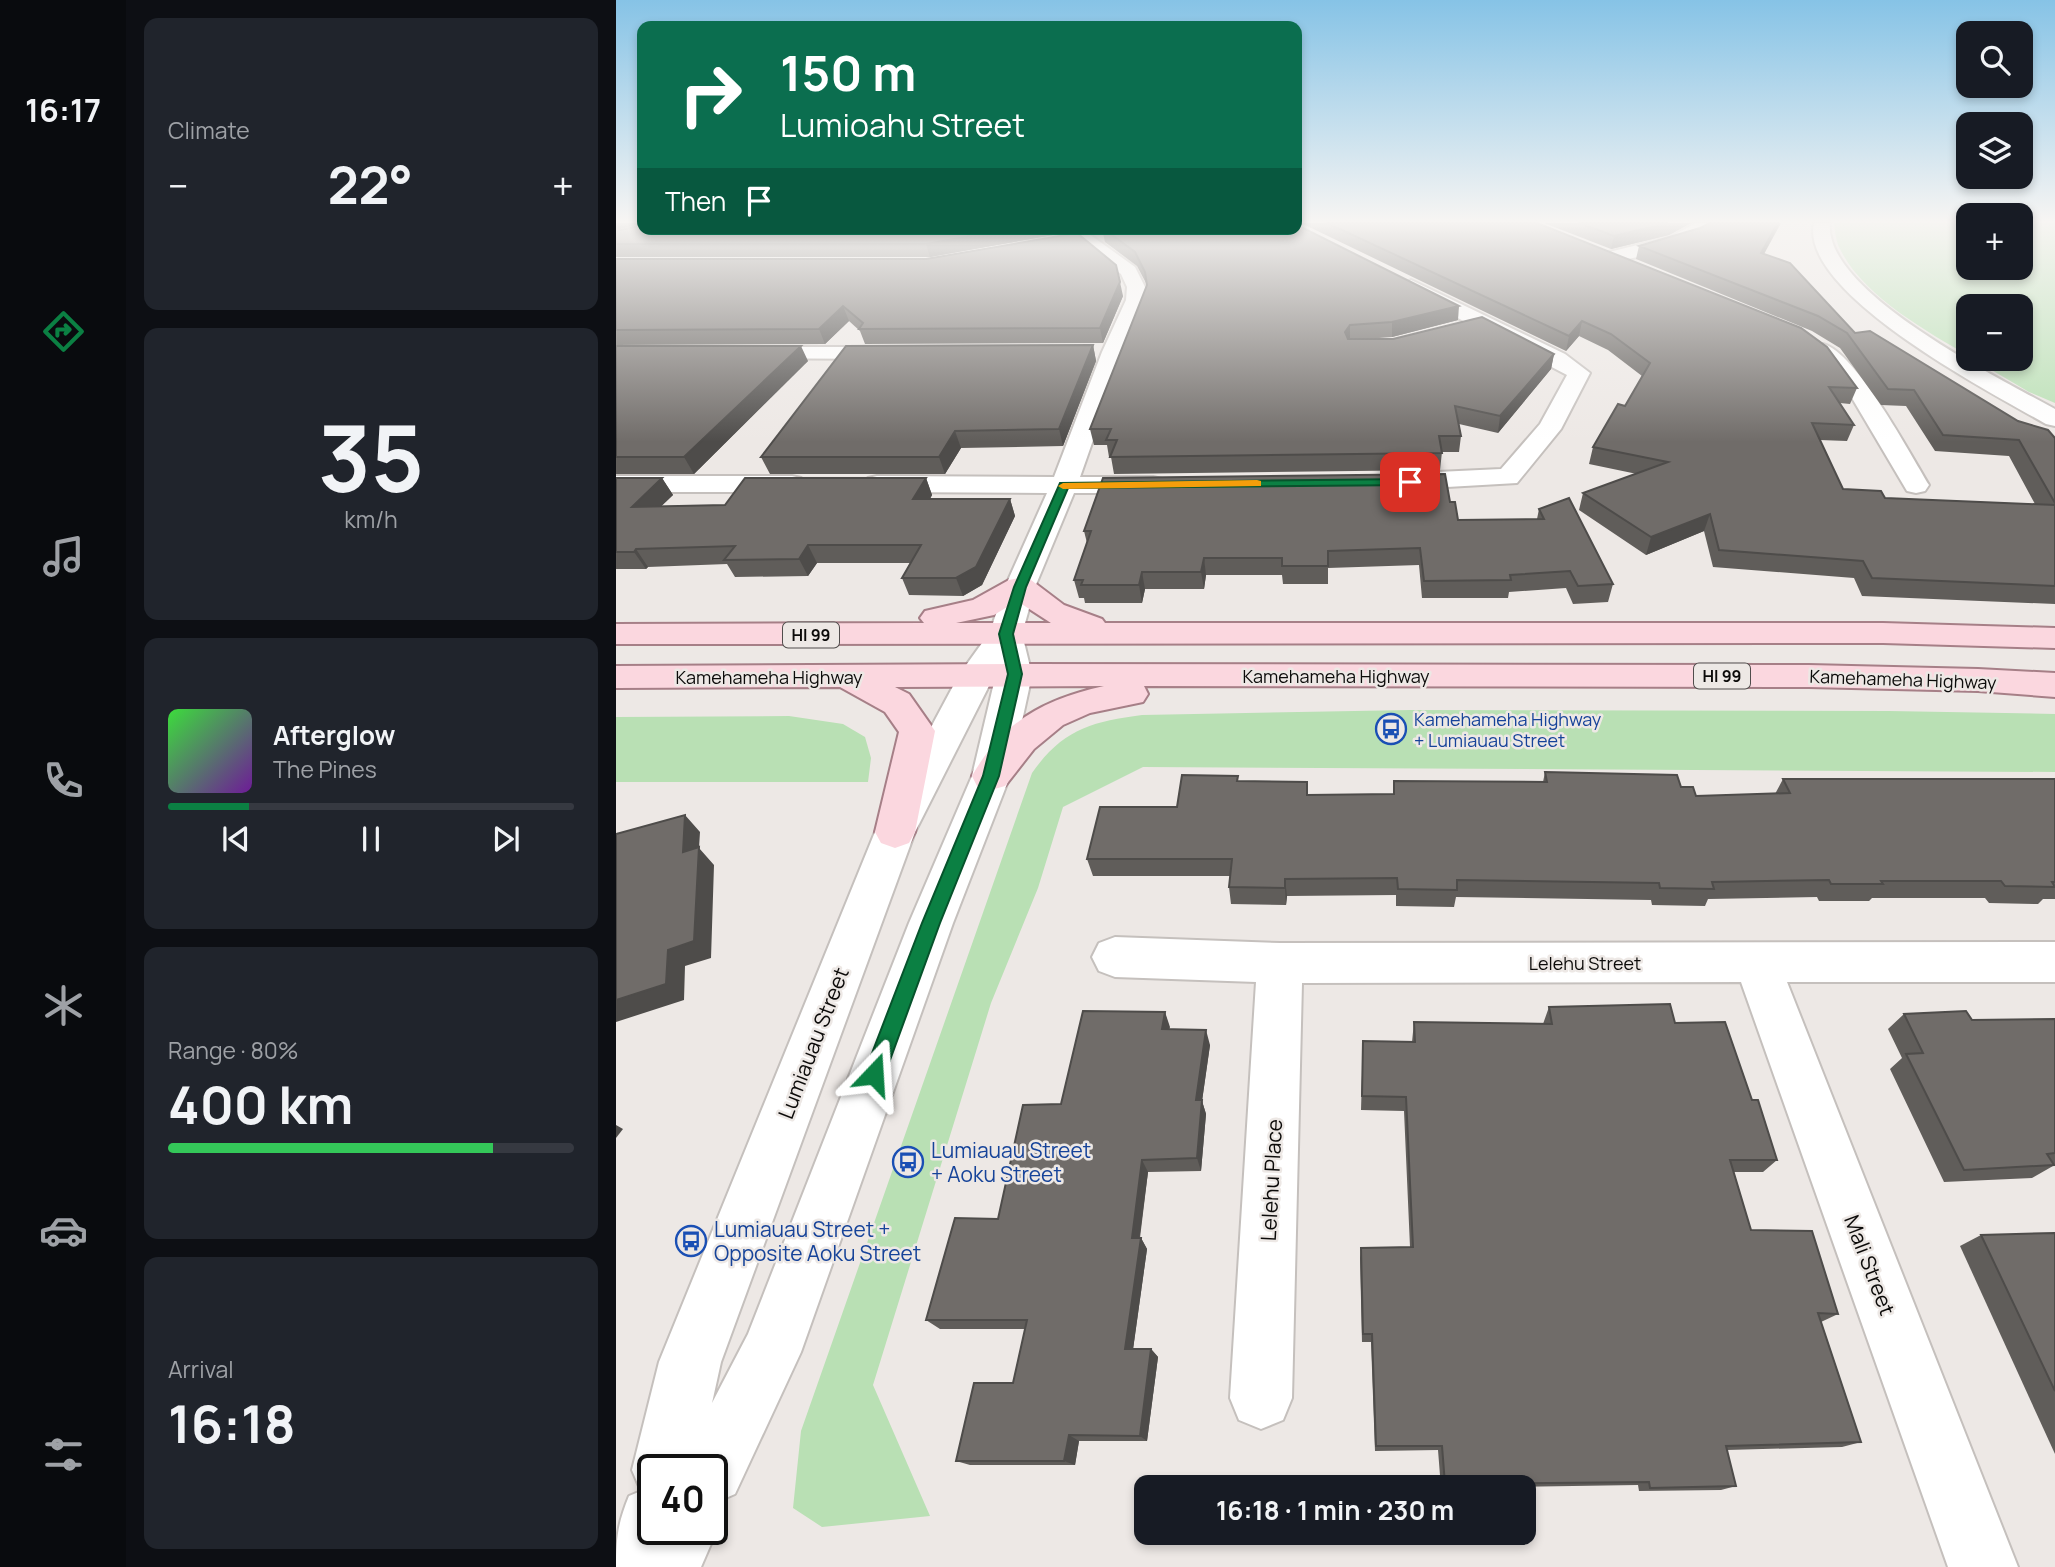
<!DOCTYPE html>
<html lang="en">
<head>
<meta charset="utf-8">
<style>
  body { margin:0; font-family:Manrope,sans-serif; background:#20242c; color:#f1f3f6; height:100vh; display:flex; flex-direction:column; font-size:26px; white-space:nowrap }
  * { box-sizing:border-box; margin:0 }
  p { font-size:23px; color:#9ea1a6 }
  .icon { flex:none; width:38px; height:38px; fill:none; stroke:currentColor; stroke-width:2; stroke-linecap:round; stroke-linejoin:round }
  .map { position:relative; flex:1; overflow:hidden }
  .panel { display:flex; flex-direction:column; gap:18px; padding:18px; background:#0d0f14; width:490px }
  .panel>* { flex:none }
  .banner { position:absolute; left:21px; top:21px; width:665px; height:214px; border-radius:14px; box-shadow:0 4px 10px #0003; background:#0b6e4f; color:#fff; overflow:hidden }
  .controls { position:absolute; left:1340px; top:21px; display:grid; gap:14px }
  .controls a { display:grid; place-items:center; width:77px; height:77px; border-radius:14px; background:#171b24; box-shadow:0 4px 10px #0003; font-size:35px }
  .speed { position:absolute; left:21px; top:1454px; display:flex; gap:14px; font-size:35px; font-weight:700; text-align:center }
  .speed>* { display:grid; place-content:center; width:91px; height:91px; border-radius:50%; background:#171b24; box-shadow:0 4px 10px #0003; line-height:1 }
  .speed .limit { border:4px solid #111; border-radius:10px; background:#fff; color:#111 }
  .pin { position:absolute; display:grid; place-items:center; width:60px; height:60px; color:#fff; margin:-30px; border-radius:14px; box-shadow:0 4px 10px #0006 }
  .me { position:absolute; width:77px; margin:-38px; rotate:20deg; stroke-linejoin:round; filter:drop-shadow(0 0 5px #0008) }
  .turn { display:flex; align-items:center; gap:24px; height:147px; padding:0 28px; font-size:32px }
  .turn .icon { width:91px; height:91px; stroke-width:2.5 }
  .turn b { display:block; font-size:49px; line-height:60px }
  .then { display:flex; align-items:center; height:66px; padding:0 28px; background:#0003; gap:14px; font-size:26px }
  .big { font-size:52px; font-weight:700; line-height:1.1 }
  .panel .tile { flex:1; display:flex; flex-direction:column; justify-content:center; gap:10px; min-width:0; padding:0 24px; border-radius:14px; background:#20242c }
  .panel .dial { align-items:center; gap:0 }
  .dial b { font-size:91px; line-height:1 }
  .song { display:flex; align-items:center; gap:21px }
  .cover { width:84px; height:84px; border-radius:10px; background:linear-gradient(135deg,hsl(120 70% 55%),hsl(280 70% 35%)) }
  .played { height:7px; border-radius:4px; background:linear-gradient(90deg,#0b8043 20%,#363941 20%) }
  .keys { display:flex; justify-content:space-around; direction:ltr }
  .heat { display:flex; justify-content:space-between; align-items:center; font-size:38px; direction:ltr }
  .charge { height:10px; border-radius:5px; background:linear-gradient(90deg,#34c759 80%,#363941 0) }
  .trip { position:absolute; left:518px; top:1475px; width:402px; height:70px; border-radius:14px; background:#171b24; box-shadow:0 4px 10px #0003; font-weight:700; line-height:70px; text-align:center }
  main { display:flex; flex:1; min-height:0 }
  .dock { display:flex; flex-direction:column; width:126px; justify-content:space-around; align-items:center; background:#090b0e; color:#9ea1a6 }
  .dock .icon { width:49px; height:49px }
  .dock .active { color:#0b8043 }
  .dock b { font-size:32px; color:#f1f3f6 }
  .map>svg:first-child { display:block }
</style>
</head>
<body>
<main>
<nav class="dock">
<b>16:17</b>
<svg class="icon active" aria-label="directions" viewBox="0 0 24 24"><path d="M12 3l9 9-9 9-9-9zM9 14v-3h6M13 9l2 2-2 2"/></svg>
<svg class="icon" aria-label="music" viewBox="0 0 24 24"><path d="M9 18V5l10-2v13"/><circle cx="6" cy="18" r="3"/><circle cx="16" cy="16" r="3"/></svg>
<svg class="icon" aria-label="phone" viewBox="0 0 24 24"><path d="M5 4h4l2 5-3 2q2 4 5 5l2-3 5 2v4C11 20 4 13 5 4z"/></svg>
<svg class="icon" aria-label="climate" viewBox="0 0 24 24"><path d="M12 3v18M4 7l16 10M4 17L20 7"/></svg>
<svg class="icon" aria-label="car" viewBox="0 0 24 24"><path d="M5 17H2v-5l4-1 3-4h7l3 4 3 1v5h-3M9 17h6M6 11h13"/><circle cx="7" cy="17" r="2"/><circle cx="17" cy="17" r="2"/></svg>
<svg class="icon" aria-label="filters" viewBox="0 0 24 24"><path d="M4 7h16M4 17h16"/><circle cx="9" cy="7" r="2"/><circle cx="15" cy="17" r="2"/></svg>
</nav>
<section class="panel">
<div class="tile"><p>Climate</p>
<div class="heat"><a>−</a><b class="big">22°</b><a>+</a></div>
</div>
<div class="tile dial"><b>35</b><p>km/h</p></div>
<div class="tile">
<div class="song"><i class="cover"></i><div><b>Afterglow</b><p>The Pines</p></div></div>
<div class="played"></div>
<div class="keys"><svg class="icon" aria-label="previous" viewBox="0 0 24 24"><path d="M18 5L8 12l10 7zM5 5v14"/></svg><svg class="icon" aria-label="pause" viewBox="0 0 24 24"><path d="M8 5v14M16 5v14"/></svg><svg class="icon" aria-label="next" viewBox="0 0 24 24"><path d="M6 5l10 7-10 7zM19 5v14"/></svg></div>
</div>
<div class="tile"><p>Range · 80%</p><b class="big">400 km</b><div class="charge"></div></div>
<div class="tile"><p>Arrival</p><b class="big">16:18</b></div>
</section>
<div class="map">
<svg width="1439" height="1567" viewBox="0 0 1439 1567">
  <rect width="100%" height="100%" fill="#ede8e5"/>
  <!-- green -->
  <g fill="#b9e0b4">
    <path d="M1218,223H1353V268H1405V223H1439V403L1413,392L1357,359H1405V306H1353V356C1310,331 1247,296 1224,249C1220,242 1219,231 1218,223Z"/>
    <path d="M795,710L1273,711L1439,714V772L527,767L447,807L422,888L375,1003L257,1385L314,1516L206,1527L177,1508L185,1431L416,773C447,729 475,722 526,715Z"/>
    <polygon points="173,716 227,724 249,737 255,758 252,782 0,782 0,717"/>
  </g>
  <g fill="none" stroke-linecap="round" stroke-linejoin="round">
    <!-- minor casing -->
    <g stroke="#c5c0bd" stroke-width="4">
      <g id="minor">
        <path d="M1080,223H1097C1076,252 1028,255 995,262L986,257L989,253L1054,237Z"/>
        <path d="M1198,223H1214C1207,292 1385,379 1439,409V426L1430,424C1378,394 1182,293 1198,223Z"/>
        <path d="M447,229H466L519,267L529,287L530,300L508,352L464,477H537L546,479L550,485L546,491L537,493H458L419,587L406,634L416,675L394,776L337,923L185,1352L119,1494L96,1504V1470H37V1530H96V1519L101,1530L85,1567H0C0,1538 2,1523 13,1496L25,1491L16,1470L43,1362L259,832L343,675L374,632L389,587L431,493L261,492L252,490L248,484L252,478L261,476L438,477L486,352L510,300L511,287L505,274ZM381,670L356,776L293,923L132,1334L96,1403L105,1362L299,832Z"/>
        <polygon points="795,280 949,354 974,373 945,429 901,483 779,490 770,488 766,482 770,476 779,474 885,469 924,424 951,375 788,290 786,286"/>
        <path d="M1207,344C1240,352 1294,454 1313,485L1309,491L1300,493L1291,491L1233,393L1196,350L1199,345Z"/>
        <polygon points="135,347 278,347 286,348 289,353 286,358 278,359 127,358 124,353 127,348"/>
        <polygon points="0,476 176,476 185,478 189,484 185,490 176,492 0,492"/>
        <polygon points="499,937 664,943 1439,942 1439,982 1171,982 1402,1567 1332,1567 1125,982 686,983 676,1398 667,1420 645,1429 623,1420 614,1398 640,982 499,977 483,971 476,957 483,943"/>
      </g>
    </g>
    <!-- major casing -->
    <g stroke="#a67f87" stroke-width="4">
      <g id="major">
        <path d="M404,578L415,580L448,605L486,619L489,623H1267L1439,628V648L1267,643L0,644V624L308,623L304,618L309,611L357,600L393,580ZM401,601L435,623H340L378,615Z"/>
        <path d="M399,664L1193,665L1362,669L1439,673V697L1362,691L1193,687L528,686L532,694L527,702L474,713L447,725L418,749L389,786L375,790L361,786L356,776C387,721 429,699 488,686L279,687L293,694L319,731L299,832L293,843L279,848L265,843L259,832L283,732L269,712L224,687L0,688V666Z"/>
      </g>
    </g>
    <!-- minor -->
    <use href="#minor" fill="#fff" fill-rule="evenodd"/>
    <!-- major -->
    <use href="#major" fill="#fbd7df" fill-rule="evenodd"/>
  </g>
  <!-- wall -->
  <g fill="#605d5a">
    <polygon points="685,223 921,223 1241,388 1234,404 1224,403 1238,425 1231,441 1204,440 1227,489 1269,498 1419,504 1393,456 1319,451 1290,406 1265,405 1224,348 1196,331 1020,259 1023,246 1148,254 1239,333 1402,421 1439,438 1439,604 1246,596 1238,578 1097,567 1088,531 1030,555 963,510 967,493 1021,474 973,464 977,447 1009,406 1026,376 992,350 963,336 950,351"/>
    <polygon points="928,223 1075,223 1053,235 995,249"/>
    <polygon points="486,229 681,229 842,320 776,337 750,339 938,354 935,369 882,433 843,424 845,436 843,452 826,452 824,470 498,474 495,457 493,457 491,445 478,445 474,429 531,285 521,266 489,242"/>
    <polygon points="0,231 448,233 314,257 0,257"/>
    <polygon points="0,259 507,296 487,343 249,344 244,331 233,321 209,344 0,345"/>
    <polygon points="477,345 480,361 447,446 345,448 329,474 154,474 145,457"/>
    <polygon points="0,346 192,361 78,474 0,474"/>
    <polygon points="0,478 46,478 57,495 45,506 109,505 310,478 316,495 314,499 394,499 399,516 366,585 347,596 293,595 286,578 294,563 201,563 192,576 119,577 111,564 32,567 30,569 0,569"/>
    <polygon points="834,502 842,520 921,519 923,509 997,584 992,602 957,604 950,588 893,592 892,598 806,598 803,565 712,568 712,584 667,584 666,575 590,575 588,589 529,589 526,603 469,603 468,598 463,598 458,580 471,543 468,531"/>
    <polygon points="929,772 1065,787 1080,796 1159,794 1167,779 1439,779 1439,899 1427,899 1422,904 1373,903 1369,898 1256,898 1253,901 1203,901 1201,897 1092,899 1089,906 1036,905 1035,900 840,897 838,907 780,906 780,895 671,896 670,905 615,904 613,887 614,876 477,876 471,859 561,807 622,781 691,782 692,795 777,794 778,781 927,782"/>
    <polygon points="933,1007 1059,1023 1136,1100 1161,1160 1147,1172 1118,1172 1135,1230 1222,1314 1205,1322 1245,1442 1226,1447 1111,1450 1120,1486 1105,1490 1023,1491 1022,1485 825,1488 822,1450 759,1451 755,1342 746,1342 744,1258 745,1248 794,1247 788,1111 745,1110 747,1041 796,1042 798,1022 927,1024"/>
    <polygon points="549,1012 553,1029 594,1045 586,1101 590,1114 585,1171 532,1172 524,1238 525,1238 531,1249 517,1349 535,1349 542,1357 531,1441 463,1441 459,1465 354,1465 340,1461 397,1383 409,1329 324,1329 310,1320 382,1219 445,1104"/>
    <polygon points="1288,1014 1356,1020 1439,1019 1439,1166 1437,1166 1416,1178 1328,1182 1274,1069 1286,1058 1272,1029"/>
    <polygon points="1439,1233 1439,1454 1344,1246 1365,1235"/>
  </g>
  <!-- shaded-wall -->
  <g fill="#4e4c4a">
    <polygon points="0,223 24,223 25,224 0,230"/>
    <polygon points="1052,223 1075,223 1053,235 995,249 998,236"/>
    <polygon points="1162,223 1165,223 1141,267 1145,253"/>
    <polygon points="394,229 447,229 448,233 314,257 310,244"/>
    <polygon points="504,282 507,296 487,343 484,328"/>
    <polygon points="227,306 233,321 209,344 203,329"/>
    <polygon points="843,306 842,320 776,337 776,322"/>
    <polygon points="966,321 963,336 950,351 953,336"/>
    <polygon points="734,325 734,340 729,347 729,332"/>
    <polygon points="477,345 480,361 447,446 443,429"/>
    <polygon points="185,346 192,361 78,474 68,457"/>
    <polygon points="938,354 935,369 882,433 884,416"/>
    <polygon points="339,431 345,448 329,474 323,457"/>
    <polygon points="46,478 57,495 27,524 16,507"/>
    <polygon points="310,478 316,495 304,516 297,499"/>
    <polygon points="394,499 399,516 366,585 347,596 340,578"/>
    <polygon points="1094,514 1088,531 1030,555 1035,537"/>
    <polygon points="192,545 201,563 192,576 183,559"/>
    <polygon points="20,549 32,567 30,569 18,552"/>
    <polygon points="588,558 590,575 588,589 585,572"/>
    <polygon points="526,572 529,589 526,603 523,585"/>
    <polygon points="69,815 84,832 83,848 98,865 95,958 69,966 68,1000 0,1022 0,1000 52,950 67,852"/>
    <polygon points="669,879 671,896 670,905 669,888"/>
    <polygon points="549,1012 554,1027 550,1044 546,1029"/>
    <polygon points="590,1030 594,1045 586,1101 590,1114 585,1171 581,1158 580,1100"/>
    <polygon points="0,1125 7,1129 0,1138"/>
    <polygon points="526,1160 532,1172 522,1249 516,1238"/>
    <polygon points="525,1238 531,1249 516,1357 509,1349"/>
    <polygon points="535,1349 542,1357 531,1441 524,1436"/>
    <polygon points="453,1435 463,1441 459,1465 448,1461"/>
  </g>
  <!-- building -->
  <g fill="#706c69" stroke="#4e4c4a" stroke-width="2">
    <polygon points="711,223 921,223 1185,328 1211,347 1241,388 1213,387 1238,425 1196,423 1227,489 1265,491 1269,498 1439,505 1439,586 1256,578 1247,561 1103,550 1094,514 1035,537 967,493 1052,462 977,447 1002,404 1009,406 1034,363 995,334 966,321 953,336"/>
    <polygon points="963,223 1052,223 998,236"/>
    <polygon points="1094,223 1162,223 1145,253 1174,263 1239,333 1254,331 1402,421 1432,430 1439,438 1439,503 1403,440 1327,435 1298,390 1272,389 1231,333 1202,316 1023,246 1084,228"/>
    <polygon points="26,225 26,229 394,229 310,244 0,244 0,231"/>
    <polygon points="681,225 843,306 776,322 734,325 729,332 732,339 777,339 866,317 938,354 884,416 839,406 845,436 823,436 826,453 494,457 501,440 490,440 495,429 474,429 531,285 529,272 519,252 488,229 681,229"/>
    <polygon points="461,233 500,265 504,282 484,328 243,329 247,323 227,306 203,329 0,330 0,259 310,259"/>
    <polygon points="477,345 443,429 339,431 323,457 145,457 230,346"/>
    <polygon points="0,346 185,346 68,457 0,457"/>
    <polygon points="829,474 834,502 839,502 842,520 928,519 923,509 953,498 997,584 962,586 954,571 894,575 895,580 808,581 804,548 712,551 712,566 666,566 666,558 588,558 585,572 526,572 523,585 465,585 467,580 458,580 475,531 468,531 487,478"/>
    <polygon points="0,478 46,478 16,507 109,505 129,478 310,478 297,499 394,499 360,567 340,578 286,578 305,545 192,545 183,559 108,560 119,546 20,549 18,552 0,552"/>
    <polygon points="929,772 1061,775 1065,787 1077,787 1080,796 1174,793 1167,779 1439,779 1439,882 1436,882 1439,887 1389,886 1385,881 1265,881 1267,884 1215,884 1213,880 1096,882 1098,889 1044,888 1043,883 841,880 841,890 782,889 781,878 669,879 669,888 613,887 616,859 471,859 484,807 561,807 566,775 622,776 621,781 691,782 691,795 778,794 778,781 931,782"/>
    <polygon points="69,815 67,852 83,847 78,941 52,950 50,984 0,1000 0,834"/>
    <polygon points="1054,1004 1059,1023 1109,1022 1136,1100 1142,1100 1161,1160 1114,1160 1135,1230 1196,1231 1222,1314 1202,1313 1245,1442 1110,1446 1120,1486 1034,1488 1033,1482 829,1484 826,1446 760,1446 756,1334 747,1334 745,1248 797,1247 790,1097 746,1096 747,1041 799,1042 798,1022 936,1024 933,1007"/>
    <polygon points="467,1011 549,1012 546,1029 590,1030 580,1100 586,1100 581,1158 526,1160 516,1238 525,1238 509,1349 535,1349 524,1436 453,1435 448,1461 340,1461 358,1383 397,1383 411,1320 310,1320 339,1218 382,1219 407,1105 445,1104"/>
    <polygon points="1350,1011 1356,1020 1439,1019 1439,1153 1431,1154 1438,1165 1348,1170 1290,1054 1307,1053 1288,1014"/>
    <polygon points="1439,1233 1439,1391 1365,1235"/>
  </g>
  <!-- sky -->
  <linearGradient id="sky" x2="0" y2="1"><stop stop-color="#86c3e6"/><stop offset="0.5" stop-color="#f7f5f3"/><stop offset="1" stop-color="#f7f5f3" stop-opacity="0"/></linearGradient>
  <rect width="1439" height="442" fill="url(#sky)"/>
  <!-- route -->
  <polygon fill="#0b8043" stroke="#07532c" stroke-width="2" points="794,479 799,482 798,485 452,488 410,587 397,634 406,674 383,776 324,923 266,1082 258,1084 251,1082 248,1074 306,923 367,776 392,674 383,634 398,587 444,483"/>
  <!-- slow -->
  <polygon fill="#f59e0b" points="641,480 645,481 645,486 447,489 442,486 447,483"/>
  <!-- icons -->
  <defs>
    <g id="bus-ring" transform="scale(1.575)"><circle r="9.5" fill="#ede8e5" stroke="#1a4fb4" stroke-width="1.5"/><path d="M-5-6H5V4H4V6H2V4H-2V6H-4V4H-5ZM-3.5-4V0h7V-4ZM-3.5 1.2v1.5H-2V1.2ZM2 1.2v1.5H3.5V1.2Z" fill="#1a4fb4"/></g>
  </defs>
  <g fill-rule="evenodd">
    <use href="#bus-ring" x="775" y="729"/>
    <use href="#bus-ring" x="292" y="1162"/>
    <use href="#bus-ring" x="75" y="1241"/>
  </g>
  <g text-anchor="middle" dominant-baseline="central" stroke-width="5" stroke-linejoin="round" paint-order="stroke">
    <!-- shield labels -->
    <g fill="#ede8e5" stroke="#504d4c" stroke-width="2">
      <rect x="167" y="622.5" width="56" height="25" rx="5"/>
      <rect x="1078" y="663.5" width="56" height="25" rx="5"/>
    </g>
    <g font-size="16" font-weight="bold" fill="#0c0b0a">
      <text x="195" y="635">HI 99</text>
      <text x="1106" y="676">HI 99</text>
    </g>
    <!-- street labels -->
    <g font-size="18" fill="#0c0b0a" stroke="#ede8e5">
      <text x="720" y="676">Kamehameha Highway</text>
      <text x="153" y="677">Kamehameha Highway</text>
      <text transform="translate(1287 679) rotate(2)">Kamehameha Highway</text>
      <text x="969" y="963">Lelehu Street</text>
    </g>
    <!-- transit labels -->
    <g font-size="18" fill="#164399" stroke="#ede8e5" text-anchor="start">
      <text x="798" y="719">Kamehameha Highway<tspan x="798" dy="21">+ Lumiauau Street</tspan></text>
    </g>
    <!-- near-street labels -->
    <g font-size="21" fill="#0c0b0a" stroke="#ede8e5">
      <text transform="translate(197 1043) rotate(-69)">Lumiauau Street</text>
      <text transform="translate(655 1180) rotate(-87)">Lelehu Place</text>
      <text transform="translate(1254 1265) rotate(69)">Mali Street</text>
    </g>
    <!-- near-transit labels -->
    <g font-size="21" fill="#164399" stroke="#ede8e5" text-anchor="start">
      <text x="315" y="1150">Lumiauau Street<tspan x="315" dy="24">+ Aoku Street</tspan></text>
      <text x="98" y="1229">Lumiauau Street +<tspan x="98" dy="24">Opposite Aoku Street</tspan></text>
    </g>
  </g>
</svg>
<div class="controls">
<a><svg class="icon" aria-label="search" viewBox="0 0 24 24"><circle cx="10" cy="10" r="6"/><path d="M15 15l6 6"/></svg></a>
<a><svg class="icon" aria-label="layers" viewBox="0 0 24 24"><path d="M12 4l9 5-9 5-9-5zM3 14l9 5 9-5"/></svg></a>
<a>+</a>
<a>−</a>
</div>
<div class="speed"><div class="limit">40</div></div>
<div class="pin" style="left:794px;top:482px;background:#d93025"><svg class="icon" aria-label="arrive" viewBox="0 0 24 24"><path d="M6 21V4h12l-3 4 3 4H6"/></svg></div>
<svg class="me" style="left:258px;top:1074px" viewBox="-20 -20 40 40"><path d="M0-17L14 15 0 8-14 15z" fill="#0b8043" stroke="#fff" stroke-width="4"/></svg>
<div class="trip">16:18 · 1 min · 230 m</div>
<div class="banner">
<div class="turn"><svg class="icon" aria-label="right" viewBox="0 0 24 24"><path d="M7 20v-9h11M14 6l5 5-5 5"/></svg><div><b>150 m</b>Lumioahu Street</div></div>
<div class="then">Then<svg class="icon" aria-label="arrive" viewBox="0 0 24 24"><path d="M6 21V4h12l-3 4 3 4H6"/></svg></div>
</div>
</div>
</main>
</body>
</html>
